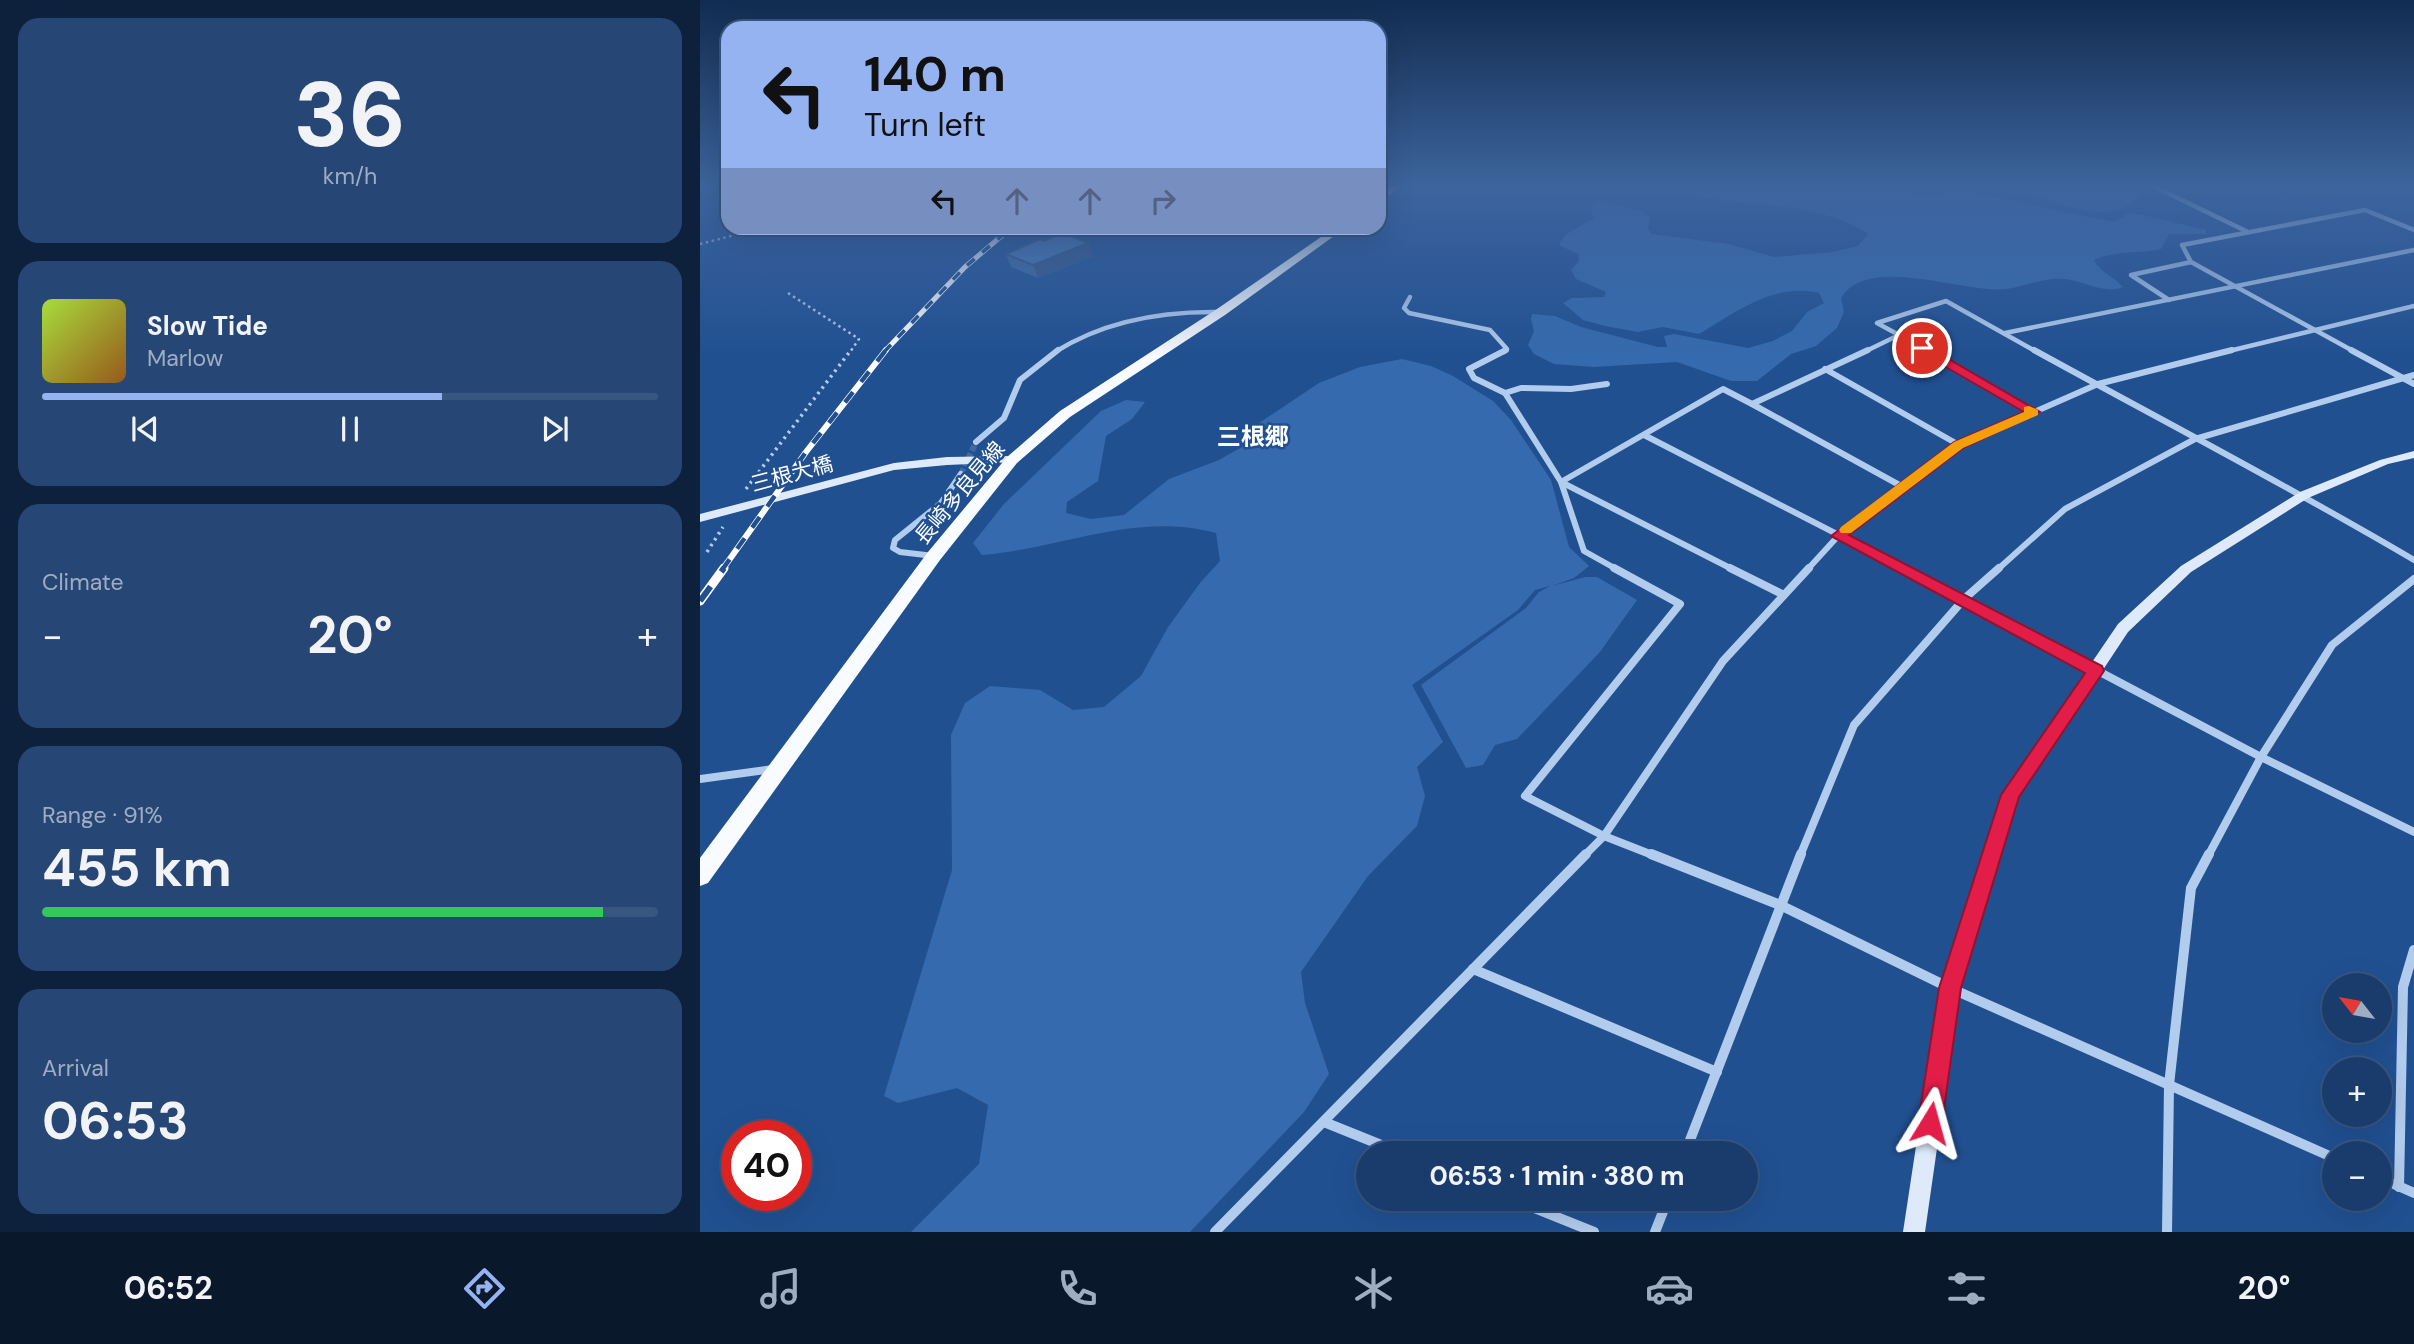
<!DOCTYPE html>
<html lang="en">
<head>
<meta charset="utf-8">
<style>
  body { margin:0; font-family:"DM Sans","Noto Sans JP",sans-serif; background:#264775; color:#f1f3f6; height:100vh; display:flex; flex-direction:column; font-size:26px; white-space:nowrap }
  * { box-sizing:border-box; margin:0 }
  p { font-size:23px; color:#9fadc2 }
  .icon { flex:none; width:38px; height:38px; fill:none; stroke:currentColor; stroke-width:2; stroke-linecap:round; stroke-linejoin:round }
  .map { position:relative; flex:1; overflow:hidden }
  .sheet { display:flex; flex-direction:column; gap:18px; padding:18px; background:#0e213c; width:700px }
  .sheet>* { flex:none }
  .top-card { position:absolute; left:21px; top:21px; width:665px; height:214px; border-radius:21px; box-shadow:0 7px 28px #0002,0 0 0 2px #375680; background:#95b2f1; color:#111; overflow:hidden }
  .needle { width:46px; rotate:301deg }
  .controls { position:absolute; left:1622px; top:973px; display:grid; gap:14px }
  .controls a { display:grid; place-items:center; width:70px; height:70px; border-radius:50%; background:#193c6d; box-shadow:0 7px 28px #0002,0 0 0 2px #375680; font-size:35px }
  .speed { position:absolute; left:21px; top:1120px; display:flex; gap:14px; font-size:35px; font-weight:700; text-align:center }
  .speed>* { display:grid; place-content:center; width:91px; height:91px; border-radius:50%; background:#193c6d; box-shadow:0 7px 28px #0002,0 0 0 2px #375680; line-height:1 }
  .speed .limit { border:10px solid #d22; background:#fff; color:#111 }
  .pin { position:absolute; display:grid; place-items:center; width:60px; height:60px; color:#fff; margin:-30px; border:4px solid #fff; border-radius:50%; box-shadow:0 2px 7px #0007 }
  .me { position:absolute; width:77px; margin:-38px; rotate:8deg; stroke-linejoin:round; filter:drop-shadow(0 0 5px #0008) }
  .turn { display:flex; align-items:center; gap:24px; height:147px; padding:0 28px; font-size:32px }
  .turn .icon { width:91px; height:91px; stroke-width:2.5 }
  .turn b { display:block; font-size:49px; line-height:60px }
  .lanes { display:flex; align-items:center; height:66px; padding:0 28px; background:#0003; justify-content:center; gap:35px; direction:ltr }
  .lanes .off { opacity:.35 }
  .big { font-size:52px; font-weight:700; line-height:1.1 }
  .sheet .tile { flex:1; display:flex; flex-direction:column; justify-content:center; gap:10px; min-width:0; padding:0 24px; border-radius:21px; background:#264775 }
  .sheet .dial { align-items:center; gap:0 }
  .dial b { font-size:91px; line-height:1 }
  .song { display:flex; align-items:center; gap:21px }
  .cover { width:84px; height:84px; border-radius:10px; background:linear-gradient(135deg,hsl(80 70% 55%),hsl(30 70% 35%)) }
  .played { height:7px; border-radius:4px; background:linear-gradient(90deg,#95b2f1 65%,#375680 65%) }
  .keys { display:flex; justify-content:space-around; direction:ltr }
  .heat { display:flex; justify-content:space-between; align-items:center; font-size:38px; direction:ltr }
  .charge { height:10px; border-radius:5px; background:linear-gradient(90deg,#34c759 91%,#375680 0) }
  .trip { position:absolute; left:656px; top:1141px; width:402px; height:70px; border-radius:35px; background:#193c6d; box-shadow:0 7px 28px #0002,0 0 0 2px #375680; font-weight:700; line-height:70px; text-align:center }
  .dock { display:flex; height:112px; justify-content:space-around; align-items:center; background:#0a182c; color:#9fadc2 }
  .dock .icon { width:49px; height:49px }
  .dock .on { color:#95b2f1 }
  .dock b { font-size:32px; color:#f1f3f6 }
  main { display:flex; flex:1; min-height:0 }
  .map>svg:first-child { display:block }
</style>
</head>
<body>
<main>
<section class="sheet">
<div class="tile dial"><b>36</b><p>km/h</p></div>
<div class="tile">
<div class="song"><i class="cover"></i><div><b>Slow Tide</b><p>Marlow</p></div></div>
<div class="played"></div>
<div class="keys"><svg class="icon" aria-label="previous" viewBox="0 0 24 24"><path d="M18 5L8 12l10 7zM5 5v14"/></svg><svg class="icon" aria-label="pause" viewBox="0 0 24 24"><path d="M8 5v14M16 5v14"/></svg><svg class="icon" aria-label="next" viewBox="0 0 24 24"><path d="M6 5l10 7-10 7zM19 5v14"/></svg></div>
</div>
<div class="tile"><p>Climate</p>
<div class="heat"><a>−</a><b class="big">20°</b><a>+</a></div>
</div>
<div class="tile"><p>Range · 91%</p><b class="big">455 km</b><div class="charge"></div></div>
<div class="tile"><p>Arrival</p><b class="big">06:53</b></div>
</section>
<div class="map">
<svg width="1714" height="1232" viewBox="0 0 1714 1232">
  <rect width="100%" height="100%" fill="#215091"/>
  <!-- green -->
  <g fill="#356aae">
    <path d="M943,185H1207V188C1225,204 1236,195 1254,189L1414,222L1430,212L1506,230V234H1469L1461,249C1439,254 1414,250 1394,260C1400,272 1413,276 1423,287C1404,295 1385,281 1365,279C1345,277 1326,286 1307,289C1264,294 1168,253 1141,298L1144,312L1137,328L1116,346L1091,354L1057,381H1031L977,362L894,367L854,364L834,354L828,345L834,331L831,319L832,314L855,316L881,327L958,347H967L964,336L974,334L1048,348L1073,341L1092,331L1107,312L1124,303L1119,293C1074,282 1035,313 999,334L963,327L938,332L905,326L883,320L863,303L872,298L904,297L906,292L876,279L871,270L879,261L878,254L859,245L865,235L894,218L891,209L893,203L899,201L941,211L950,217L948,228L951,234L1029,244L1074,257L1133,252L1158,246L1168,234C1132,207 1066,206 1023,200C996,196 970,190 943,185Z"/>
    <path d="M1298,185H1445C1423,234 1360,203 1324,192C1315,189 1306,189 1298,185Z"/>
    <path d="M702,359L731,366L753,376L793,401L811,420L851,480L869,547L889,566L874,578L852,586L885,577H897L937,600L900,652L817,739L795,745L783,765L766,768L721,685L826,608L839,592L850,586L835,590L818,610L712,685L743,742L717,767L725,796L717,826L668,876L601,972L605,1003L629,1074L604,1112L490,1232H211L279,1164L288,1105L257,1088L198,1103L184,1096L252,870L251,735L265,703L290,686L340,690L373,710L404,707L441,676L468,627L500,583L520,561L516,533C436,511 360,549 282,555L273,543L304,504L401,411L426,400L445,402L432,419L406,436L398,481L367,502L366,513L391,519L424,515L469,479L519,460L554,440L559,423L619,383L660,367Z"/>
  </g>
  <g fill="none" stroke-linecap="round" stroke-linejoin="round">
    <!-- street-tunnel -->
    <polyline stroke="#426aa2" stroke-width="6" stroke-dasharray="6 2.5" stroke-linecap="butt" points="261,474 276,442"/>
    <!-- path-far1 -->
    <g stroke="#b2cced" stroke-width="2.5" stroke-dasharray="2.5 3.5" stroke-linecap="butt">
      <polyline points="0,244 62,228"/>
      <polyline points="88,293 159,339 150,352"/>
    </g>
    <!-- path -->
    <g stroke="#b2cced" stroke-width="3.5" stroke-dasharray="2.5 4.5" stroke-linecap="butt">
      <polyline points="46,489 151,350"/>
      <polyline points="7,552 23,527"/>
    </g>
    <!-- street-far3 -->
    <g stroke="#b2cced" stroke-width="4.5">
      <polyline points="1453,186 1548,232"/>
      <polyline points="710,297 704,308 709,313 790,330 807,349 804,352"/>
      <polyline points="1469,300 1431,275 1491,262"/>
      <polyline points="1305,333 1714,250"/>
      <polyline points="1199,335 1228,352"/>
      <path d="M355,352C404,321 463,311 520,312"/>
      <polyline points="1164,352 1199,335 1177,323 1246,301 1337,352"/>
      <polyline points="1525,352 1714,306"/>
      <polyline points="1655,352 1491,262 1482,245 1665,210 1714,230"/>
    </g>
    <!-- street-far2 -->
    <g stroke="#b2cced" stroke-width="6">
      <polyline points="806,350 769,369 774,378 805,393 861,482 1034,570"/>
      <polyline points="1225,350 1333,412"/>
      <path d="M1334,350C1461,420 1589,486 1714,560"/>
      <polyline points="1651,350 1714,384"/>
      <polyline points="1125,369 1259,445"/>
      <polyline points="805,393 821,388 871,389 907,384"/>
      <polyline points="1052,404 1203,487"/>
      <polyline points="944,435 1207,570"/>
      <polyline points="276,442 304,418 320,380 358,350"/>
      <polyline points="234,556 200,552 193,548 195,540 241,503 261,474"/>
      <polyline points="918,570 884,551 861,482 1023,389 1052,404 1168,350"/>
      <polyline points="1107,570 1139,535 1259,445 1398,384 1532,350"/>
      <polyline points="1297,570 1365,509 1495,439 1714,375"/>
    </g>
    <!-- street-far1 -->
    <g stroke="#b2cced" stroke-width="8">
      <polyline points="914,568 980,604 825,796 904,836 955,856"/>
      <polyline points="1030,568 1084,595"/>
      <polyline points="1203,568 1561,757 1714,832"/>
      <polyline points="0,779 73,769"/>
      <polyline points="884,856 904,836 1023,661 1109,568"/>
      <polyline points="1100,856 1154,725 1264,599 1299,568"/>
      <polyline points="1508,856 1561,757 1632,645 1714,579"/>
    </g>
    <!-- street -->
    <g stroke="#b2cced" stroke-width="10">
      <polyline points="951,854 1080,905 1250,988 1634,1158"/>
      <polyline points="773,969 1017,1072"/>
      <polyline points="624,1122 701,1153"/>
      <polyline points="985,1153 1101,854"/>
      <polyline points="1680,1178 1714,1193"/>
      <polyline points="1699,1187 1703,987 1714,950"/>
      <polyline points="812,1199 894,1232"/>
      <polyline points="515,1232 886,854"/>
      <polyline points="955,1232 968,1199"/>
      <polyline points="1467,1232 1469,1085 1491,888 1509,854"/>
    </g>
    <!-- secondary -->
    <g fill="#deeafa" fill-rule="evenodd">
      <polygon points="1714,451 1714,458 1688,464 1608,498 1491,572 1428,632 1319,797 1260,988 1225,1232 1203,1232 1240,988 1305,790 1418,624 1481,566 1600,492 1680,460"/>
      <polygon points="312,456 318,460 316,462 247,465 194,470 0,522 0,514 194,463 247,457"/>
    </g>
    <!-- primary -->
    <g fill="#f8fbff" fill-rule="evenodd">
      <polygon points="693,185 704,185 679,202 679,194"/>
      <polygon points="634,228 645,228 525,315 370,417 317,463 240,560 8,883 0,886 0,858 228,552 307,457 360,411 517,309"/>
    </g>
    <!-- rail-far2 casing -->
    <g stroke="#fff" stroke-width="5">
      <polyline id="rail-far2" points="184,352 265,267 311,228"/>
    </g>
    <!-- rail-far1 casing -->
    <g stroke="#fff" stroke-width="6">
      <polyline id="rail-far1" points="22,570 106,452 186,350"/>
    </g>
    <!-- rail casing -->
    <g stroke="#fff" stroke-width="9">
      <polyline id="rail" points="0,601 24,568"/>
    </g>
    <!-- rail-far2 -->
    <use href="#rail-far2" stroke="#215091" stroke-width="3.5" stroke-dasharray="10" stroke-linecap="butt"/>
    <!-- rail-far1 -->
    <use href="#rail-far1" stroke="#215091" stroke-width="4.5" stroke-dasharray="13" stroke-linecap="butt"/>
    <!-- rail -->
    <use href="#rail" stroke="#215091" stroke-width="6" stroke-dasharray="18" stroke-linecap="butt"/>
  </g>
  <!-- wall -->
  <polygon fill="#40689e" points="344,241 388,243 393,256 338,278 311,267 306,254"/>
  <!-- shaded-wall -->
  <polygon fill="#345581" points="388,243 393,256 338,278 333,265"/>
  <!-- building -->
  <polygon fill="#4a79b8" stroke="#345581" stroke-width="2" points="362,233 388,243 333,265 306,254 340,239 344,241"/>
  <!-- sky -->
  <linearGradient id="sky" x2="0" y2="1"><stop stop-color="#122c50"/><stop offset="0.52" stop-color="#3d649d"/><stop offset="1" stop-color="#3d649d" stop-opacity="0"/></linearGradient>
  <rect width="1714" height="357" fill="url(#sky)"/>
  <!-- route -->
  <polygon fill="#e11d48" stroke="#92132f" stroke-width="2" points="1218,346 1226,346 1340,412 1263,448 1149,535 1402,666 1404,671 1319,797 1261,988 1242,1123 1239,1132 1230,1136 1221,1132 1218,1123 1239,988 1301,795 1385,673 1131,536 1254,442 1324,412 1218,351"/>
  <!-- slow -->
  <polygon fill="#f59e0b" points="1329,406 1338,410 1338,415 1263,448 1151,533 1141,533 1139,530 1141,527 1254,442 1324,412 1324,407"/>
  <g text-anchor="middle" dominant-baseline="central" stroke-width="5" stroke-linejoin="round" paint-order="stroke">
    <!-- street labels -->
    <g font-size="21" fill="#fff" stroke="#215091">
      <text transform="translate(92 474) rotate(-15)">三根大橋</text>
      <text transform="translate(260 493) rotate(-50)">長崎多良見線</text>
    </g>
    <!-- quarter labels -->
    <g font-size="24" font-weight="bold" fill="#fff" stroke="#215091">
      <text x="553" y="436">三根郷</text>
    </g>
  </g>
</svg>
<div class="controls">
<a><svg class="needle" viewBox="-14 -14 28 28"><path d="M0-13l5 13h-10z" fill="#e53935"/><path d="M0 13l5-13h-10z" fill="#9fadc2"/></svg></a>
<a>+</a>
<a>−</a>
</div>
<div class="speed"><div class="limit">40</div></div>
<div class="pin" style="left:1222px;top:348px;background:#d93025"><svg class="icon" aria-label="arrive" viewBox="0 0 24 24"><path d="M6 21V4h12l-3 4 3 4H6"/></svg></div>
<svg class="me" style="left:1230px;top:1123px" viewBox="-20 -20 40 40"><path d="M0-17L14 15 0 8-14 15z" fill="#e11d48" stroke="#fff" stroke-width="4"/></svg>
<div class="trip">06:53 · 1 min · 380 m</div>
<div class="top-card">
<div class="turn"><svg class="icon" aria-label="left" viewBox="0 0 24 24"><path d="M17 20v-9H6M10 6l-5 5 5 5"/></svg><div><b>140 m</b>Turn left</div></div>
<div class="lanes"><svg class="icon" aria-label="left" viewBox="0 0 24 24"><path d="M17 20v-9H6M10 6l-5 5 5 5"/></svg><svg class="icon off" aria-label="ahead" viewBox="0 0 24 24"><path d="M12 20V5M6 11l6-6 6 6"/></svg><svg class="icon off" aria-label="ahead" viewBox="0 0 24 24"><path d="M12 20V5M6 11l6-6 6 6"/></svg><svg class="icon off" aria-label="right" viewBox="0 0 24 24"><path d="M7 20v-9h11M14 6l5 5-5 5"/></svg></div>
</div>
</div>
</main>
<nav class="dock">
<b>06:52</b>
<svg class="icon on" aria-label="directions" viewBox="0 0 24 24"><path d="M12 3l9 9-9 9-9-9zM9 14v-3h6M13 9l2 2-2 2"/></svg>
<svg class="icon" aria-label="music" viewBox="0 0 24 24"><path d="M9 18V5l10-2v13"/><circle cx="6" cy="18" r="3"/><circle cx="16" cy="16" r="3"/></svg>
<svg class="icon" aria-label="phone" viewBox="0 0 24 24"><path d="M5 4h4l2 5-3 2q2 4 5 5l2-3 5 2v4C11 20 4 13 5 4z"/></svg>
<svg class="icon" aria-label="climate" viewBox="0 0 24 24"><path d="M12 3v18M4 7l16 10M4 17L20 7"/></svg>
<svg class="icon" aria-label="car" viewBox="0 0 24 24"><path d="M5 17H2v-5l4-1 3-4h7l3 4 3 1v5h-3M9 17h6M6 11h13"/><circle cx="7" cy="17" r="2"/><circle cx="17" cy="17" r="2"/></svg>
<svg class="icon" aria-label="filters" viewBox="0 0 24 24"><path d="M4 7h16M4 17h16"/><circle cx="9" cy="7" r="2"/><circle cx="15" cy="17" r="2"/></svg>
<b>20°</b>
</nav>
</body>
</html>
